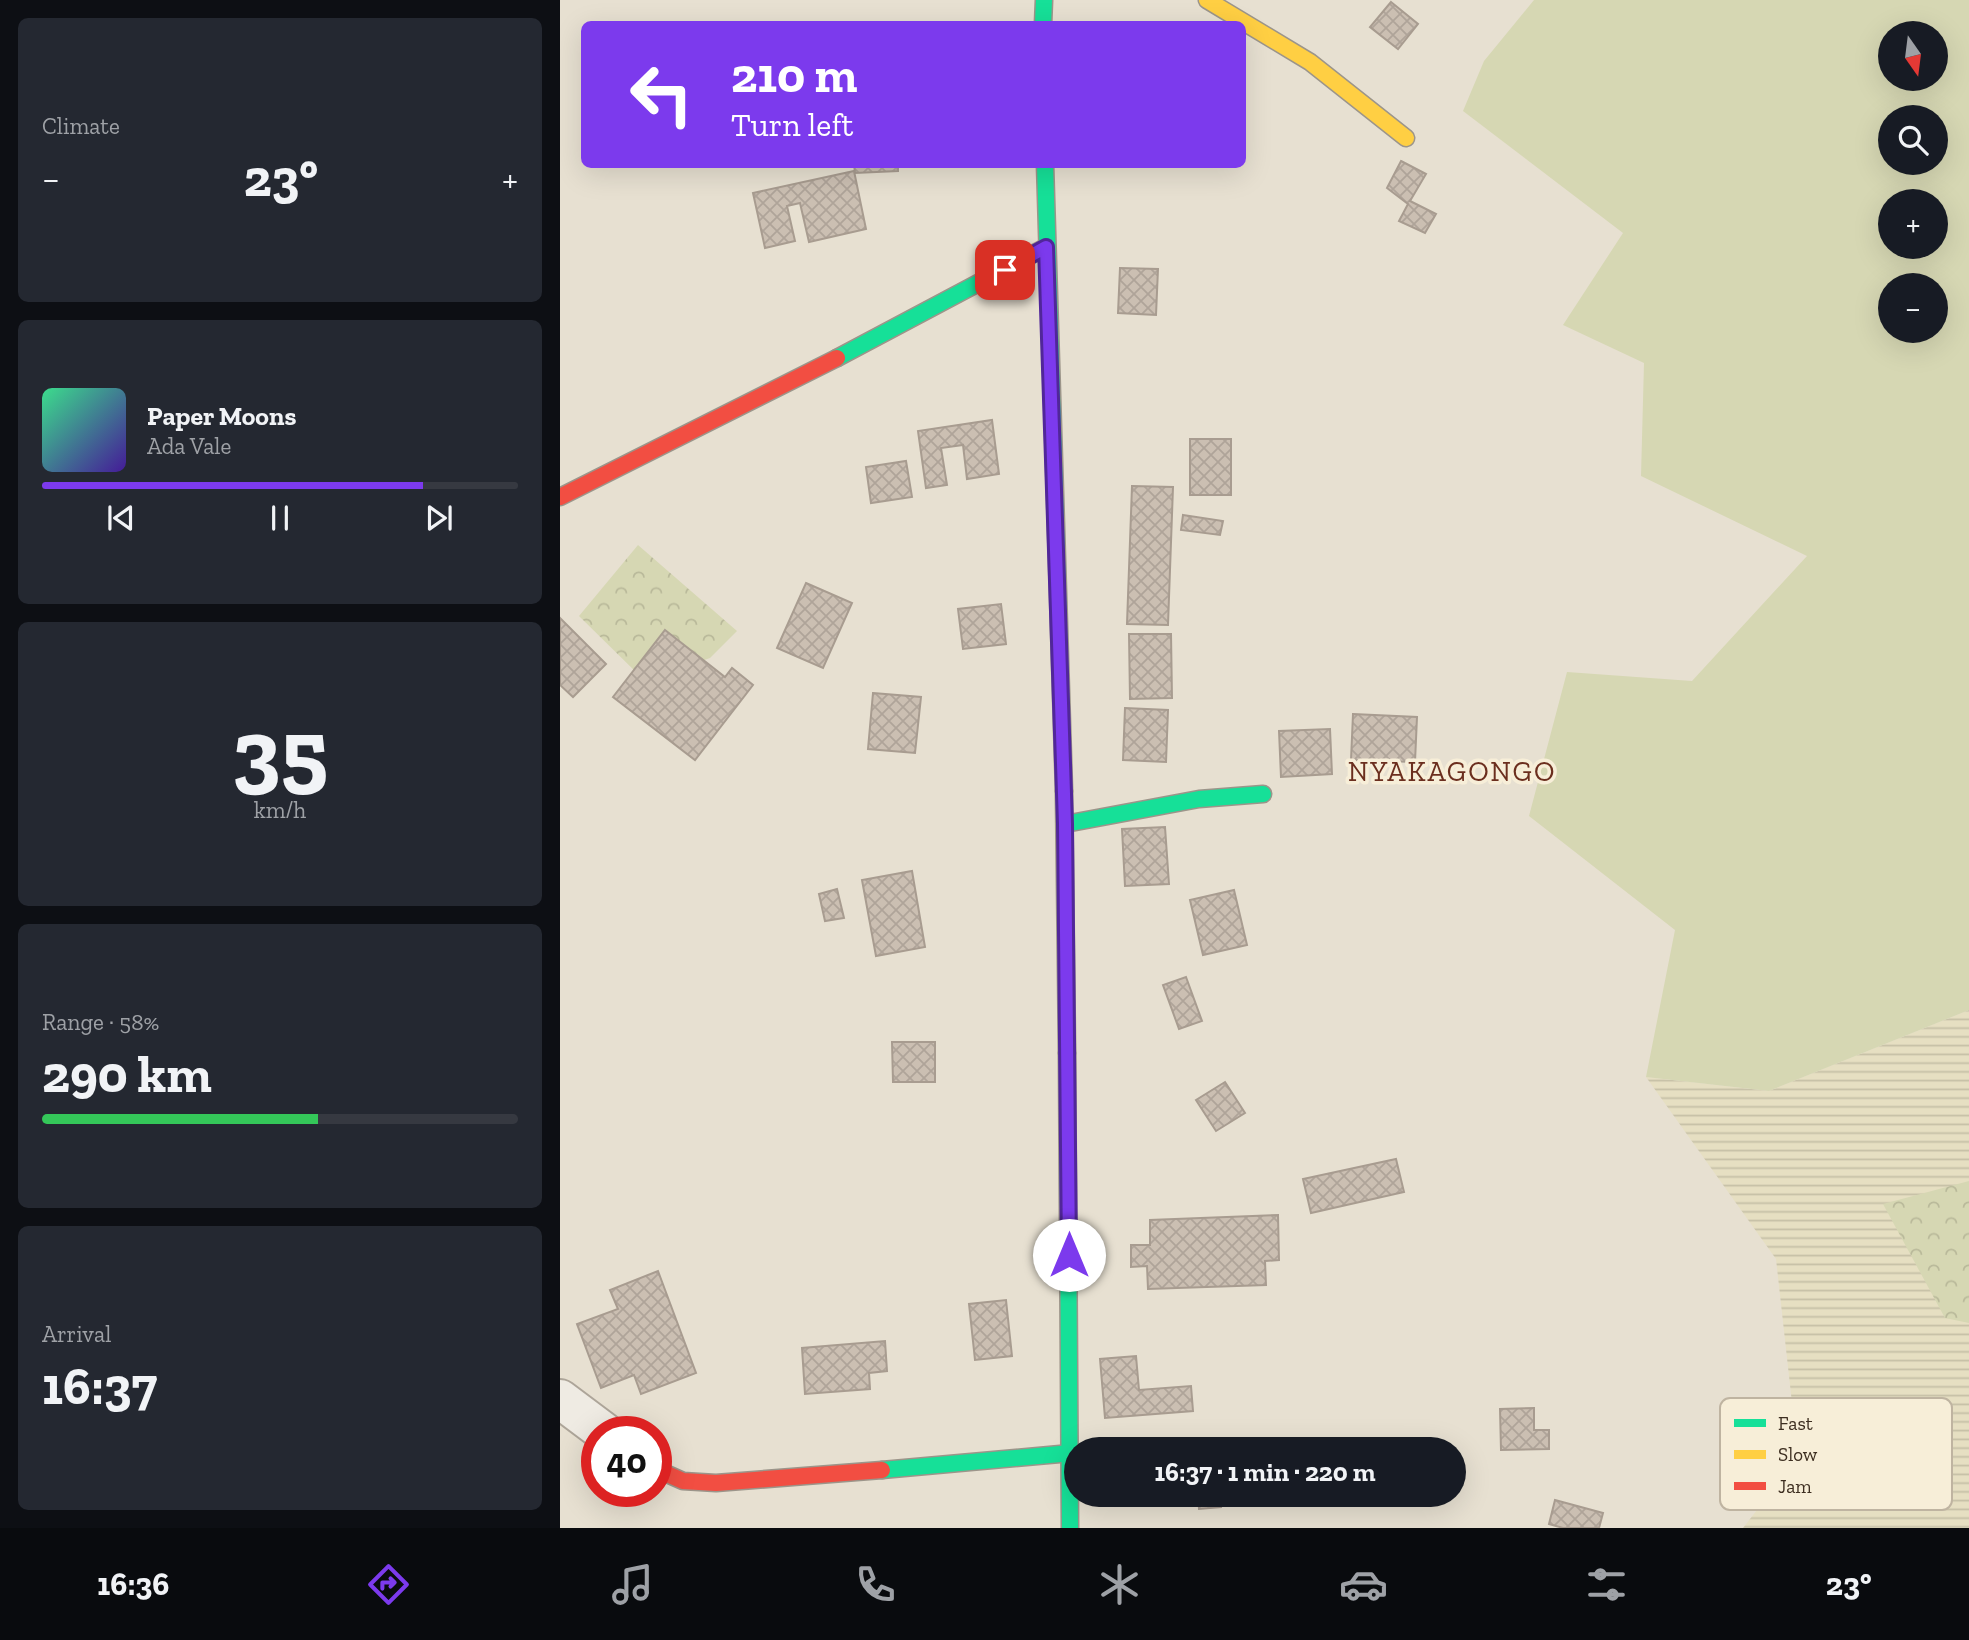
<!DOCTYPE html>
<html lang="en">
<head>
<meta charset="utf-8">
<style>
  body { margin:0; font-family:"Zilla Slab",serif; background:#242831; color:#f1f3f6; height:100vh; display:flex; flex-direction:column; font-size:26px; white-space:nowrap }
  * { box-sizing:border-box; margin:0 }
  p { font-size:23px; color:#9ea1a6 }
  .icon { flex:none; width:38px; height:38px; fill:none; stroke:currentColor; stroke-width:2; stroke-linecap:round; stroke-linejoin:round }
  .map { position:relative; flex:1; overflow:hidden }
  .details { display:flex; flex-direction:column; gap:18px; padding:18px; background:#0d0f14; width:560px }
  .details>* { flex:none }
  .guide { position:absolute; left:21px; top:21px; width:665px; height:147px; border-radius:10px; box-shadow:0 7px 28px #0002; background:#7c3aed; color:#fff; overflow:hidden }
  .needle { width:46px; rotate:166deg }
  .buttons { position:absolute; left:1318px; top:21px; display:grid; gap:14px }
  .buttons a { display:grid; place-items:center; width:70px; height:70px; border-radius:50%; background:#171b24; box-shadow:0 7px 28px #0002; font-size:35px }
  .speed { position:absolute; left:21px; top:1416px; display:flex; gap:14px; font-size:35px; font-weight:700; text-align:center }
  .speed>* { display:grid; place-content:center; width:91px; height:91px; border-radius:50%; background:#171b24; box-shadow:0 7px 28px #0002; line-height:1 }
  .speed .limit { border:10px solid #d22; background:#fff; color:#111 }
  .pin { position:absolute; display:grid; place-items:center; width:60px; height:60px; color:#fff; margin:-30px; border-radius:14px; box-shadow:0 4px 10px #0006 }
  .me { position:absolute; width:77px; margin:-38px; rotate:0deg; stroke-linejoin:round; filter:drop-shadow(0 0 5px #0008) }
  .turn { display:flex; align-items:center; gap:24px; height:147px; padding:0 35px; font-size:32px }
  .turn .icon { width:91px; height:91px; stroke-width:2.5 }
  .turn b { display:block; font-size:49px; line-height:60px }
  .big { font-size:52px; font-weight:700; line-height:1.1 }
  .details .widget { flex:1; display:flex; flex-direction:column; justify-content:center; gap:10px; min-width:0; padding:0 24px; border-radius:10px; background:#242831 }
  .details .dial { align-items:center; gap:0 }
  .dial b { font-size:91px; line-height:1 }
  .song { display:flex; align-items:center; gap:21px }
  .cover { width:84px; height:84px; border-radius:10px; background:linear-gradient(135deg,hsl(150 70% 55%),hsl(260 70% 35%)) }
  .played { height:7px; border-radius:4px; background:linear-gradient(90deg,#7c3aed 80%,#363941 80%) }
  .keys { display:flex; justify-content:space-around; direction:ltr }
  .heat { display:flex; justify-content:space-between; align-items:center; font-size:38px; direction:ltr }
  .charge { height:10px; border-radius:5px; background:linear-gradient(90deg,#34c759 58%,#363941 0) }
  .trip { position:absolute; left:504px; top:1437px; width:402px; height:70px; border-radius:35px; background:#171b24; box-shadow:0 7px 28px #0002; font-weight:700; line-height:70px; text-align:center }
  .tab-bar { display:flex; height:112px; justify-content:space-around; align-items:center; background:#090b0e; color:#9ea1a6 }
  .tab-bar .icon { width:49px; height:49px }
  .tab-bar .active { color:#7c3aed }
  .tab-bar b { font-size:32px; color:#f1f3f6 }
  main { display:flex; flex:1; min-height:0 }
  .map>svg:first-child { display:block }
</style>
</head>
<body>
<main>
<section class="details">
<div class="widget"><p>Climate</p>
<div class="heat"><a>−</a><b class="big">23°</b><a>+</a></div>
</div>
<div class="widget">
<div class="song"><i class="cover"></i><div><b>Paper Moons</b><p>Ada Vale</p></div></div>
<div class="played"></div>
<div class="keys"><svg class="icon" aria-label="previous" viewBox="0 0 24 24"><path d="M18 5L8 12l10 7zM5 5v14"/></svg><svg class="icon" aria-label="pause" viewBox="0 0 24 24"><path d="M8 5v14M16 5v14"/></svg><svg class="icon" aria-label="next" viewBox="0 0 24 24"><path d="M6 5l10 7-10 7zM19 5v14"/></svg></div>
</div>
<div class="widget dial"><b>35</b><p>km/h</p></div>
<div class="widget"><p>Range · 58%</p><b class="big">290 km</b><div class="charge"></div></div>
<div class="widget"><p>Arrival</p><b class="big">16:37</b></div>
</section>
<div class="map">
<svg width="1409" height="1528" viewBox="0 0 1409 1528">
  <defs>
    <pattern id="farmland-rules" width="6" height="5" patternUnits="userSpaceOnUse" patternTransform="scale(1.75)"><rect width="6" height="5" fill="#e6dfc2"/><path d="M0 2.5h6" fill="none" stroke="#c6c0a6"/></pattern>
    <pattern id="forest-crowns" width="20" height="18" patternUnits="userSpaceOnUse" patternTransform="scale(1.75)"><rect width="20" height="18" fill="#d6d7b3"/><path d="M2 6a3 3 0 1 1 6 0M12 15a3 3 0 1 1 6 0" fill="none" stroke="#b9b99a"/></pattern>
    <pattern id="building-cross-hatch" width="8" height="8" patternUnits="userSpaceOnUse" patternTransform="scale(1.75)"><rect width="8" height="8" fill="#cbbfb2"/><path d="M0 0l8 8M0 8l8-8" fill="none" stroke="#afa499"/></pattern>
  </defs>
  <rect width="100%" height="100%" fill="#e7e0d1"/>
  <!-- farmland -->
  <polygon fill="url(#farmland-rules)" points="1409,1010 1409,1528 1183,1528 1238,1457 1216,1259 1086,1077 1209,1091"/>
  <!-- grass -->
  <path fill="#d6d7b3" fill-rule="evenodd" d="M974,0H1409V1010L1209,1091L1086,1077L1115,930L969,816L1007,672L1132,681L1247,556L1081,476L1084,363L1003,325L1063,233L903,111L924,61ZM1330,33H1376V79H1330ZM1330,117H1376V163H1330ZM1330,201H1376V247H1330ZM1330,285H1376V331H1330Z"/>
  <!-- forest -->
  <g fill="url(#forest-crowns)">
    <polygon points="78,545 177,631 150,658 85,681 19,616"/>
    <polygon points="1409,1181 1409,1323 1385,1318 1323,1204"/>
  </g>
  <!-- building -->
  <g fill="url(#building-cross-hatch)" stroke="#a89c90" stroke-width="2">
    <polygon points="831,2 858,24 838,49 810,27"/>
    <polygon points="841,161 866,174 850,201 876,214 865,233 839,221 848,204 827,188"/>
    <polygon points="294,164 338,164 338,171 295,173"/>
    <polygon points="294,171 306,229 249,242 240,203 227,206 235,241 205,248 193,193"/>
    <polygon points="560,268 598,269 596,315 558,313"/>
    <polygon points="432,420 439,474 407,479 403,445 381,448 387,485 366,488 358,431"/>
    <rect x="630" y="439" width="41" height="56"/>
    <polygon points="346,461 352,497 311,503 306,467"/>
    <polygon points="572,486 613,487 608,625 567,624"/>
    <polygon points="623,515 663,521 660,535 621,530"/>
    <polygon points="246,583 292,603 263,668 217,648"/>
    <polygon points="441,604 446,644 403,649 398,609"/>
    <polygon points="0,618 46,664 13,697 0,685"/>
    <polygon points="105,630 165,677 172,668 193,685 135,760 53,697"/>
    <polygon points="569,634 611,634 612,698 570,699"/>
    <polygon points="313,693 361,697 355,753 308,749"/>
    <polygon points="565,708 608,710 606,762 563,760"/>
    <polygon points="793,714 857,717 855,762 791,760"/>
    <polygon points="770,729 772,774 721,777 719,731"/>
    <polygon points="605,827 609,884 565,886 562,829"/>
    <polygon points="352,871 365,947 316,956 302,880"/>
    <polygon points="277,889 284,918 265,921 259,894"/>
    <polygon points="674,890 687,945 643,955 630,900"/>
    <polygon points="626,977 642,1021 619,1029 603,985"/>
    <polygon points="332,1042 375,1042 375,1082 333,1082"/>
    <polygon points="665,1082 685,1113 656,1131 636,1100"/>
    <polygon points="836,1159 844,1192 751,1213 743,1179"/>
    <polygon points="718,1215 719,1260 705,1261 706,1285 588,1289 587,1266 571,1267 571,1245 590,1245 590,1220"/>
    <polygon points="98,1271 136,1373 81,1394 74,1375 41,1388 17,1324 58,1309 50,1290"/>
    <polygon points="446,1300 452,1356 415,1360 409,1304"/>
    <polygon points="325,1341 327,1371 309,1373 310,1389 245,1394 242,1348"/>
    <polygon points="576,1356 579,1390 631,1386 633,1411 545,1418 540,1359"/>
    <polygon points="974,1408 974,1430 989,1430 989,1449 941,1450 940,1409"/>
    <polygon points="638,1494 660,1494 661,1507 639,1509"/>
    <polygon points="995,1500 1043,1513 1039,1528 1003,1528 989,1524"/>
  </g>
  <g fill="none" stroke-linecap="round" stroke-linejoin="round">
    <!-- street casing -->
    <g stroke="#ada599" stroke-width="42">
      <polyline id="street" points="0,1399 44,1432"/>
    </g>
    <!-- fast casing -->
    <g stroke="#9c958a" stroke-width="19">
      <g id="fast">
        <polyline points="483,24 484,0"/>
        <polyline points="485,164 504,791"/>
        <polyline points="277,358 486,247"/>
        <polyline points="505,824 639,799 703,794"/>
        <polyline points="507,1053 510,1528"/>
        <polyline points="322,1470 511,1453"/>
      </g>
    </g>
    <!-- slow casing -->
    <g stroke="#9c958a" stroke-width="19">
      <g id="slow">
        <polyline points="647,0 750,62 846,138"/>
        <polyline points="504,791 507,1053"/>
      </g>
    </g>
    <!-- jam casing -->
    <g stroke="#9c958a" stroke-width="19">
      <g id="jam">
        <polyline points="0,497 277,358"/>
        <polyline points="96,1469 123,1481 156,1483 322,1470"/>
      </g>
    </g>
    <!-- street -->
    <use href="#street" stroke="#efebe3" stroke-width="38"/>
    <!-- fast -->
    <use href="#fast" stroke="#16e098" stroke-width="16"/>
    <!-- slow -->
    <use href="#slow" stroke="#ffcf43" stroke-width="16"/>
    <!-- jam -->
    <use href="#jam" stroke="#f24e42" stroke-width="16"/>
  </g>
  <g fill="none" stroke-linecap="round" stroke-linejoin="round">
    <!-- route casing -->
    <g stroke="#51269a" stroke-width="18">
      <polyline id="route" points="445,270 486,247 505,824 509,1255"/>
    </g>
    <!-- route -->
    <use href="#route" stroke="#7c3aed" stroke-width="12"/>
  </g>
  <g text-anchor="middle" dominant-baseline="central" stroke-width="7" stroke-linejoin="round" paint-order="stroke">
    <!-- quarter labels -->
    <g font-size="28" letter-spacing="2" fill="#6b2e1e" stroke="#f7eed8">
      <text x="892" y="771">NYAKAGONGO</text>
    </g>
  </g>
  <!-- legend -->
  <rect x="1160" y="1398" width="232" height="112" rx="10" fill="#f7eed8" stroke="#bfb4a1" stroke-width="2"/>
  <rect x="1174" y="1419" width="32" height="8" fill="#16e098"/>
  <rect x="1174" y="1450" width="32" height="9" fill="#ffcf43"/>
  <rect x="1174" y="1482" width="32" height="8" fill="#f24e42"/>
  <g font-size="19" fill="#3d2e20">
    <text x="1218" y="1430">Fast</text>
    <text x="1218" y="1461">Slow</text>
    <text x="1218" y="1493">Jam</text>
  </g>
</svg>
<div class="buttons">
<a><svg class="needle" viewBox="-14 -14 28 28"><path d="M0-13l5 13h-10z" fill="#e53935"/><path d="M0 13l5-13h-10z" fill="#9ea1a6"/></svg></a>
<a><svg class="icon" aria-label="search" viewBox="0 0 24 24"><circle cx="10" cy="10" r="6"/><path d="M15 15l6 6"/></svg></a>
<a>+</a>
<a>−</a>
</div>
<div class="speed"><div class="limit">40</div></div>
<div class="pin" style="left:445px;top:270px;background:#d93025"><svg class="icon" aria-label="arrive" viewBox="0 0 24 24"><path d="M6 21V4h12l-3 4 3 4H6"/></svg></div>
<svg class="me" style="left:509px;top:1255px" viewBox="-20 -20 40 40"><circle r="19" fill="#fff"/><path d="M0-13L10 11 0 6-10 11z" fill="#7c3aed"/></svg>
<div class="trip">16:37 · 1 min · 220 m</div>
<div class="guide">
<div class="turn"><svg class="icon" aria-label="left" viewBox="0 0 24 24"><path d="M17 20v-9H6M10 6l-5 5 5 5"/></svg><div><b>210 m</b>Turn left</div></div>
</div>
</div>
</main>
<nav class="tab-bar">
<b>16:36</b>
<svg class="icon active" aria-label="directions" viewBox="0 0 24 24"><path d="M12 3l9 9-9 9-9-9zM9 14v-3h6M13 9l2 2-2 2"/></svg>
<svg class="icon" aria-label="music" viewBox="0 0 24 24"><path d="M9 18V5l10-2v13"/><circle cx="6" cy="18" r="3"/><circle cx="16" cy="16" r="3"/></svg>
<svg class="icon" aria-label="phone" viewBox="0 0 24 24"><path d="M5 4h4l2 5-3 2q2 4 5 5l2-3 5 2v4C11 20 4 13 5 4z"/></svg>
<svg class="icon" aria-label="climate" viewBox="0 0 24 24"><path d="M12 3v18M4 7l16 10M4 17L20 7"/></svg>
<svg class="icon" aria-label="car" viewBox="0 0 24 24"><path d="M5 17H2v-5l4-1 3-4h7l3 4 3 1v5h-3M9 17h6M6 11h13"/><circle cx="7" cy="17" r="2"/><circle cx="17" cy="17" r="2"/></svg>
<svg class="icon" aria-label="filters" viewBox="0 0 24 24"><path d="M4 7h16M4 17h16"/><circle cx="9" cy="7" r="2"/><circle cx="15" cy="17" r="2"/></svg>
<b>23°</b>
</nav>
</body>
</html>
